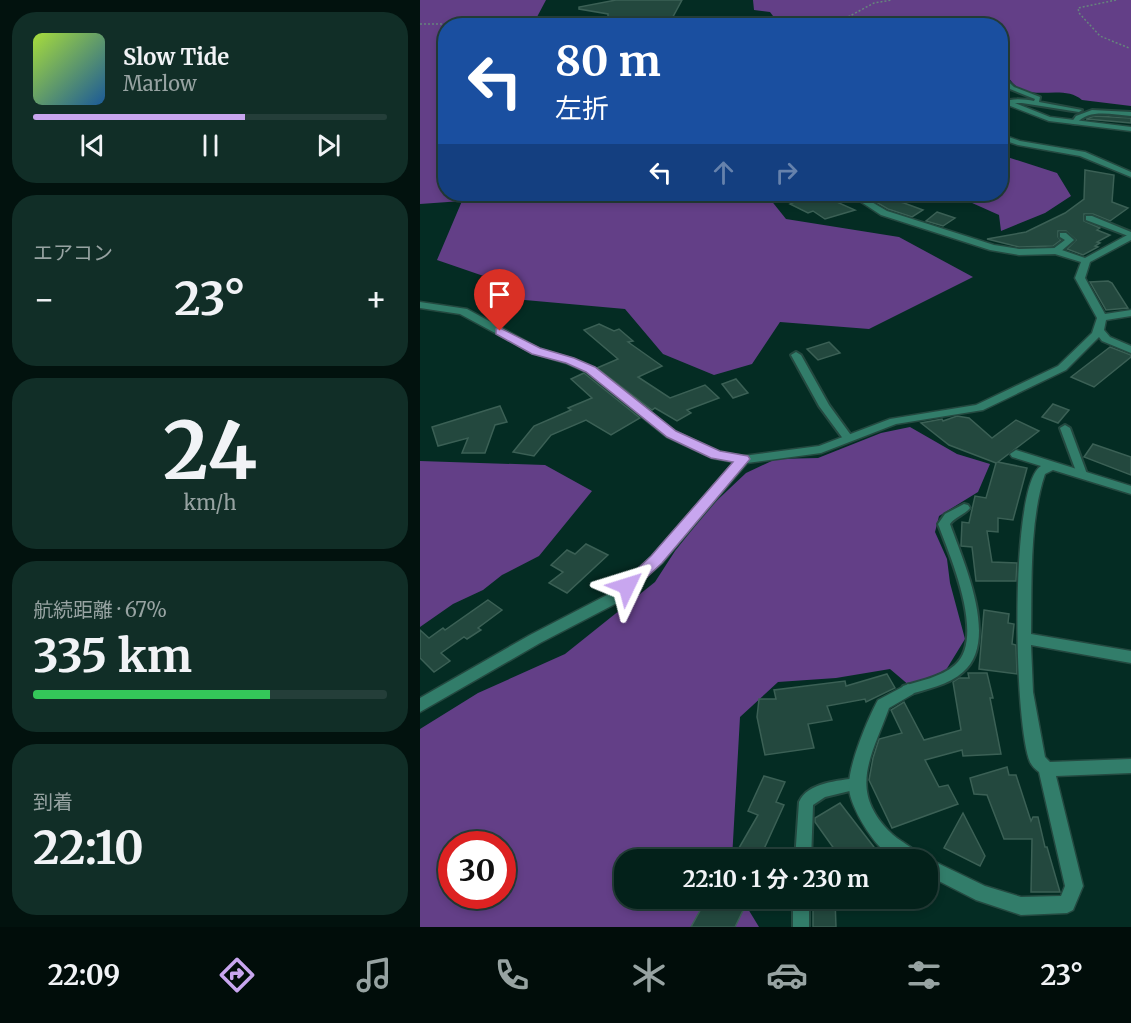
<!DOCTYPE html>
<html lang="ja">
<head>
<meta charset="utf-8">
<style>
  body { margin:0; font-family:Merriweather,"Noto Sans JP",serif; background:#112e27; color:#f1f3f6; height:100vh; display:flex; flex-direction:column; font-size:22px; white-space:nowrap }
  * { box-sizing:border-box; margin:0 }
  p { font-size:20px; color:#97a3a2 }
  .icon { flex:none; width:33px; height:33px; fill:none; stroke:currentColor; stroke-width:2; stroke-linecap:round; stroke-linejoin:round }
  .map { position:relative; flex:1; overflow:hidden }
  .side { display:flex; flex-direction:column; gap:12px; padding:12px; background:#02120e; width:420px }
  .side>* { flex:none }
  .hud { position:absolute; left:18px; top:18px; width:570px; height:183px; border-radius:24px; box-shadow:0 3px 9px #0003,0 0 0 2px #243e39; background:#1a4fa0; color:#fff; overflow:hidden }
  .speed { position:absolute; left:18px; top:831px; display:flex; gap:12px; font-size:30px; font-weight:700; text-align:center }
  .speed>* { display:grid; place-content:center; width:78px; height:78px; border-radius:50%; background:#03211a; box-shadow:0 3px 9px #0003,0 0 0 2px #243e39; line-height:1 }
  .speed .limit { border:9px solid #d22; background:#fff; color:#111 }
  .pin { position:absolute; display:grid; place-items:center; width:51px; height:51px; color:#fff; margin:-62px -26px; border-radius:50% 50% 50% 0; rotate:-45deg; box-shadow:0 0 6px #0007 }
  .pin .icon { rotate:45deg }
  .me { position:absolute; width:66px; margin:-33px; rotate:49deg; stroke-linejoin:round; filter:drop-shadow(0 0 4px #0008) }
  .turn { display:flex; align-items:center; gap:21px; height:126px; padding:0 18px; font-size:27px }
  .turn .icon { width:78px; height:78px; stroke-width:2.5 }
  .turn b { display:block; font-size:42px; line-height:51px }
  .lanes { display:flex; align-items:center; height:57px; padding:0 18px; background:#0003; justify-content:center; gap:30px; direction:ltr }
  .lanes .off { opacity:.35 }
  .big { font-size:45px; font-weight:700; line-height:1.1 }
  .side .tile { flex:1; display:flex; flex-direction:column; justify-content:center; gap:9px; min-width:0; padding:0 21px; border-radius:24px; background:#112e27 }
  .side .dial { align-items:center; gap:0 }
  .dial b { font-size:78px; line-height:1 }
  .song { display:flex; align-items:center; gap:18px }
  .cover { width:72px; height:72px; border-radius:9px; background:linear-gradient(135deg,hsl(80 70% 55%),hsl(210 70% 35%)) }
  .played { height:6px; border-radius:3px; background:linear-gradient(90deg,#c8a6ef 60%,#243e39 60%) }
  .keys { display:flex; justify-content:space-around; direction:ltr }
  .heat { display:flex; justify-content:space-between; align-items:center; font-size:33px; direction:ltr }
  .charge { height:9px; border-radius:4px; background:linear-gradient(90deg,#34c759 67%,#243e39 0) }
  .trip { position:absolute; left:194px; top:849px; width:324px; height:60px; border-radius:24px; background:#03211a; box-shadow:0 3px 9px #0003,0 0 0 2px #243e39; font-weight:700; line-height:60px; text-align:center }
  .tabs { display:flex; height:96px; justify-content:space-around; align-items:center; background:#010d0a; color:#97a3a2 }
  .tabs .icon { width:42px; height:42px }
  .tabs .active { color:#c8a6ef }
  .tabs b { font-size:27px; color:#f1f3f6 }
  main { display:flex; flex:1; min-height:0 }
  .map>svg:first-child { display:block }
</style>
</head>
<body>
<main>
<section class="side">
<div class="tile">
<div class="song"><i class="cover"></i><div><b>Slow Tide</b><p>Marlow</p></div></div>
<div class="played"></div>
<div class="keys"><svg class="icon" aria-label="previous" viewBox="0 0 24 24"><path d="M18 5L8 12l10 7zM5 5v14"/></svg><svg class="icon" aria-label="pause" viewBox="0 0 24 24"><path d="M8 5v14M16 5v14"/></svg><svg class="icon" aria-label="next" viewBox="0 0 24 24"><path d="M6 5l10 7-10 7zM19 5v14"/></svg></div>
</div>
<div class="tile"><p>エアコン</p>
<div class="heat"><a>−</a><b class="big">23°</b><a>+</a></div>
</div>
<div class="tile dial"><b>24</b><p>km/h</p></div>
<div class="tile"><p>航続距離 · 67%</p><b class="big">335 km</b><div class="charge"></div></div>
<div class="tile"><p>到着</p><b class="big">22:10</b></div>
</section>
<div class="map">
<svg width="711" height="927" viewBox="0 0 711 927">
  <rect width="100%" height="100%" fill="#042c23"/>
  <!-- forest -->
  <g fill="#633f87" fill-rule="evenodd">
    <polygon points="0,0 126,0 117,17 119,25 26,26 26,194 346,194 366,219 479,237 553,277 449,329 360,322 332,364 294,375 243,354 205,309 81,298 81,282 17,260 42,201 0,204"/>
    <path d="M333,0H711V106L662,100C644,84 613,101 596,86C592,83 589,78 586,74L588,55L581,51L580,26L340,25L356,20L350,12L334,10Z"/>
    <polygon points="581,155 637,173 651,196 625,213 581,231 579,215 532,194 506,200 486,194 580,194"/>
    <path d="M490,427L537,454L570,464L558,492L519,516L515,532L527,559L530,583L545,639L526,670L490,686L470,669L416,678L358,682L320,717L312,859L204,860V898L322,899L339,927H0V729L58,693L145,654L235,582L255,551L291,506L326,473L356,459L398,458L461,433ZM32,844H82V896H32Z"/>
    <polygon points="0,461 125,465 172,491 119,556 82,575 63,590 33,604 0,627"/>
  </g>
  <!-- building -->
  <g fill="#23483e" stroke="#3b6055" stroke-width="1.5">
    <polygon points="196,0 262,0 248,26 188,25 188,14 159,9 159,7"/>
    <polygon points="674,116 711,118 711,123 666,119"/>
    <polygon points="665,170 694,175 692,202 708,208 690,221 673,214 664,214 664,221 680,228 677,230 690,235 677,242 680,243 675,246 678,247 663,255 647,249 656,240 646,231 638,231 638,237 641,240 633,246 599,247 567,239 606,232 645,213 664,199"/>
    <polygon points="392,194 399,194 435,210 405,219 393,211 388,213 370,204"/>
    <polygon points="451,194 484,203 503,210 492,217 468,209 449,198"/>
    <polygon points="517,212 535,218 523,226 506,221"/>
    <polygon points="688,281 692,283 708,308 686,310 670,282"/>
    <polygon points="179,324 194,331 199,329 213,341 208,342 242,366 218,377 250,398 285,385 299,398 267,410 271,413 257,421 235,408 232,410 177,368 198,359 164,330"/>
    <polygon points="409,342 420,353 398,360 387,349"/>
    <polygon points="690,347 711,355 711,357 674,387 651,377"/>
    <polygon points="164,373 220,418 191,435 166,420 131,435 114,456 93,452 114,426 151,410 148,408 172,398 151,379"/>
    <polygon points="316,379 328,393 313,398 302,384"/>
    <polygon points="633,404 649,410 638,423 622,417"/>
    <polygon points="80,406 87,422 75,425 65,453 42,453 48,438 18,446 12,427"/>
    <polygon points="537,416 549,418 572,438 596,420 619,431 578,462 607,468 593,520 578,518 578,532 567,531 572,562 597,563 596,581 556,581 552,547 541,546 542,522 549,523 555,496 566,498 576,463 529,445 501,423 522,419 523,421"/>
    <polygon points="673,444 711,457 711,475 664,457"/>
    <polygon points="166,544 188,555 147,593 129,583 143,572 131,565 147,550 155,554"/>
    <polygon points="68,600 82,610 58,628 61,630 47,639 44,637 21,653 30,661 14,672 0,658 0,630 9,638 23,628 25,630"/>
    <polygon points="564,610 589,614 588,623 594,624 592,644 596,645 597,674 559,669"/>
    <polygon points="548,673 567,673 573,698 570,698 581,754 543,756 542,750 505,760 519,787 528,785 538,804 472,828 449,780 453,758 459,739 482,733 471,710 484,702 504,740 541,730 533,682 539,678 549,678"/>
    <polygon points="467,674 475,688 446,702 445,699 407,706 412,720 388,724 394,748 345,755 337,717 339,699 356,699 354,690 425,681 426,686"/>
    <polygon points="587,767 589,775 596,775 611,821 613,817 618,817 625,847 627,847 640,892 611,892 612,839 584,839 567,795 554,794 550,778"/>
    <polygon points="344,776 365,782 356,802 364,805 339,860 312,860 338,815 328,811"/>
    <polygon points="420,803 464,860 422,860 395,822 395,818"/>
    <polygon points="543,813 565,856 560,866 524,848"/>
    <polygon points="287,898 329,898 315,927 271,927"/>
    <polygon points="393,898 415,898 416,927 393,927"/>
  </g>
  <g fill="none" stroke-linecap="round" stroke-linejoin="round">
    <!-- lane casing -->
    <g stroke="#244940" stroke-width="4">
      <g id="lane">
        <path d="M580,74L594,87L620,97L619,102L662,110L659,112L602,103H584L583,102C592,98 604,99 614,101L615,99L590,89L580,80Z"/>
        <path d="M672,110L711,112V116C692,115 669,108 656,124L651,123L656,116Z"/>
        <polygon points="666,216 672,216 711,232 711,237 666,220"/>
        <polygon points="640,233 646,233 654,240 639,253 633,253 633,249 645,240 640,237"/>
        <polygon points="376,352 381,355 409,405 433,438 432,440 424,440 399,406 371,355"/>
        <polygon points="645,425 650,428 667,474 666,476 658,476 657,474 640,428"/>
        <path d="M544,504L548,505L550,508C544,515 535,517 530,524C543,561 580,641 543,672C529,685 506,689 488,695L483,694L481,690L483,686C500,681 521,677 535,665C566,638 530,556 518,524L525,514Z"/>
        <path d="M437,778L442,780L444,784L442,788L405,797L393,805L391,860H375L379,802C388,782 418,781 437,778Z"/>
        <rect x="373" y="898" width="16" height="29"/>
      </g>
    </g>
    <!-- street casing -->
    <g stroke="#244940" stroke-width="3">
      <g id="street">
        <polygon points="580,97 630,117 711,127 711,131 629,121 580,102"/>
        <polygon points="580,134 600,141 665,152 711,172 711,177 660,156 598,145 580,139"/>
        <polygon points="429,194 438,194 467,211 574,245 599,249 636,248 665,258 711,233 711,240 670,262 665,278 685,314 711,310 711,316 686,320 684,330 690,337 711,346 711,353 682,341 679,337 646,370 563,410 476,424 401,453 327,463 242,563 197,603 120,643 0,712 0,698 110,635 187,595 232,557 314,462 292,458 247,437 166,372 146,363 112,353 40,314 0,308 0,302 47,309 120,349 154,359 174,368 255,431 299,452 323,456 399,446 470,419 556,405 638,366 672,333 677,318 655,278 661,262 635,254 599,255 570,250 461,215"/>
        <path d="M596,450L711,486V494L633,470L625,474C609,521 612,584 611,634L711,651V663L611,645L613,692L625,757L630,762L711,759V773L636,776L663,886L653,910L647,913L601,915L556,900L507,875V860H503L507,858L565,886L601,897L641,896L645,886L619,772C615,769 612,766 610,762C594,725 589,485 621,466L592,457L590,454Z"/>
        <path d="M488,684L493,686L496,690L493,694L469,708C452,756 427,790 471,833C480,842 498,849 502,860C495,860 487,861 479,860C459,856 429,807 429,787C428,766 448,718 458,700Z"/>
      </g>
    </g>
    <!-- path -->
    <g stroke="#66847d" stroke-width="1.5" stroke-dasharray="2 2" stroke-linecap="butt">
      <polyline points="696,0 658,8 659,13 680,36 709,48"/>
      <polyline points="0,24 158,24 231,19 237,26"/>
      <polyline points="414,26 406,21 426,18 454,3 472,0"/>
    </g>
    <!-- lane -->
    <use href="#lane" fill="#327d6a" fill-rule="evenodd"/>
    <!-- street -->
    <use href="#street" fill="#327d6a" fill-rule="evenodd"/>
  </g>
  <!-- route -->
  <polygon fill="#c8a6ef" stroke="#826c9b" stroke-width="1.5" points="80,328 120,348 154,358 175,367 256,431 300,451 328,456 330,459 242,563 213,590 202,590 199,586 231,556 313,462 291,458 247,437 166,372 146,363 112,354 76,334 76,329"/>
</svg>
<div class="speed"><div class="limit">30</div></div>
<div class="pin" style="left:80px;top:331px;background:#d93025"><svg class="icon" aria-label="arrive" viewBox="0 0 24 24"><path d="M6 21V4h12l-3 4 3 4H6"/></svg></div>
<svg class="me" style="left:207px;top:586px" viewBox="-20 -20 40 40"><path d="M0-17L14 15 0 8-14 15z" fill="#c8a6ef" stroke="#fff" stroke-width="4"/></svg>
<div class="trip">22:10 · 1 分 · 230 m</div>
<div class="hud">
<div class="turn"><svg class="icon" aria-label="left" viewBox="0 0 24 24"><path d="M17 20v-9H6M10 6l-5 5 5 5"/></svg><div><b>80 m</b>左折</div></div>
<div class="lanes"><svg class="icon" aria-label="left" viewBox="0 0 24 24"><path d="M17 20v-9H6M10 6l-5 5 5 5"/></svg><svg class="icon off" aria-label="ahead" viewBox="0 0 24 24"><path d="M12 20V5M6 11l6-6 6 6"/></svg><svg class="icon off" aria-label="right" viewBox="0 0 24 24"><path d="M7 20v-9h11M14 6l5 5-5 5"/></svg></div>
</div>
</div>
</main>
<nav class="tabs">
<b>22:09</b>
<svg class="icon active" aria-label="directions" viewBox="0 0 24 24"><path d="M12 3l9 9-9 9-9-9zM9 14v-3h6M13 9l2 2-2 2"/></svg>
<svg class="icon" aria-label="music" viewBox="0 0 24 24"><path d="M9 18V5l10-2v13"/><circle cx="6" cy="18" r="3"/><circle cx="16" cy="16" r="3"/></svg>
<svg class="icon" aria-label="phone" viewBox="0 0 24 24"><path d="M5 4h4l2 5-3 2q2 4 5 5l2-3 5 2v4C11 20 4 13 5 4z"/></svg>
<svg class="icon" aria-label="climate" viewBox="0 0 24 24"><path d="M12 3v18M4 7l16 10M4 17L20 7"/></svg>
<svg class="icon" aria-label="car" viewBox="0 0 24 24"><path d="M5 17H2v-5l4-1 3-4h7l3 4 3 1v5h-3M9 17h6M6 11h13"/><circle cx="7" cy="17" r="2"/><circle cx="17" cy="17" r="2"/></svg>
<svg class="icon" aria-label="filters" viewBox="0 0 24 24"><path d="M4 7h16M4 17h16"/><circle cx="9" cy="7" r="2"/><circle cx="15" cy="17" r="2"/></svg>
<b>23°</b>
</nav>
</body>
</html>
